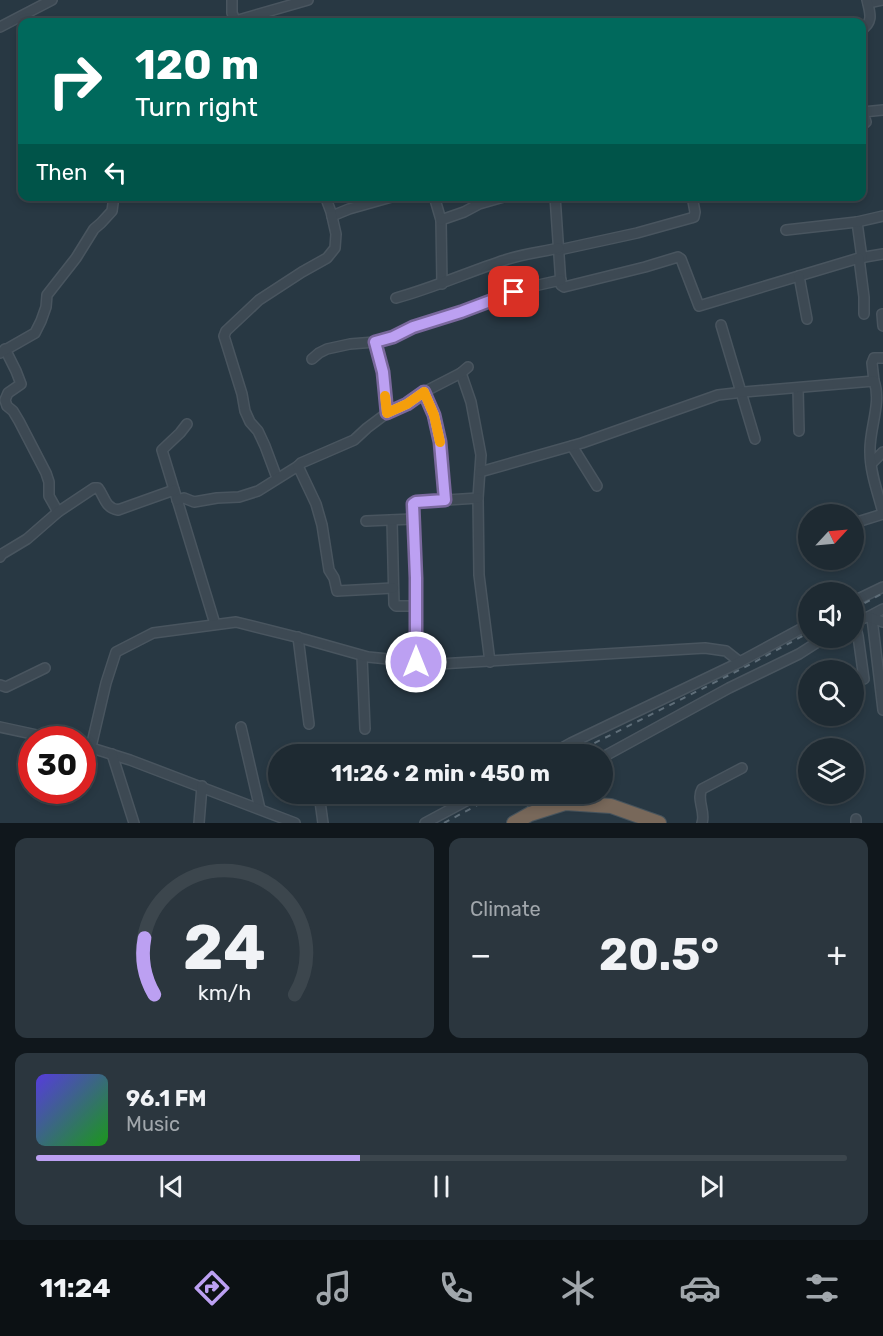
<!DOCTYPE html>
<html lang="en">
<head>
<meta charset="utf-8">
<style>
  body { margin:0; font-family:Rubik,sans-serif; background:#2b363e; color:#f1f3f6; height:100vh; display:flex; flex-direction:column; font-size:22px; white-space:nowrap }
  * { box-sizing:border-box; margin:0 }
  p { font-size:20px; color:#a1a7ac }
  .icon { flex:none; width:33px; height:33px; fill:none; stroke:currentColor; stroke-width:2; stroke-linecap:round; stroke-linejoin:round }
  .map { position:relative; height:823px; overflow:hidden }
  .details { display:flex; flex-direction:column; gap:15px; padding:15px; background:#10171c; flex:1 }
  .details>* { flex:none }
  .hud { position:absolute; left:18px; top:18px; width:848px; height:183px; border-radius:12px; box-shadow:0 3px 9px #0003,0 0 0 2px #3c464d; background:#00695c; color:#fff; overflow:hidden }
  .needle { width:39px; rotate:64deg }
  .buttons { position:absolute; left:798px; top:504px; display:grid; gap:12px }
  .buttons a { display:grid; place-items:center; width:66px; height:66px; border-radius:50%; background:#1e2a32; box-shadow:0 3px 9px #0003,0 0 0 2px #3c464d; font-size:30px }
  .speed { position:absolute; left:18px; top:726px; display:flex; gap:12px; font-size:30px; font-weight:700; text-align:center }
  .speed>* { display:grid; place-content:center; width:78px; height:78px; border-radius:50%; background:#1e2a32; box-shadow:0 3px 9px #0003,0 0 0 2px #3c464d; line-height:1 }
  .speed .limit { border:9px solid #d22; background:#fff; color:#111 }
  .pin { position:absolute; display:grid; place-items:center; width:51px; height:51px; color:#fff; margin:-26px; border-radius:12px; box-shadow:0 3px 9px #0006 }
  .me { position:absolute; width:66px; margin:-33px; rotate:0deg; stroke-linejoin:round; filter:drop-shadow(0 0 4px #0008) }
  .turn { display:flex; align-items:center; gap:21px; height:126px; padding:0 18px; font-size:27px }
  .turn .icon { width:78px; height:78px; stroke-width:2.5 }
  .turn b { display:block; font-size:42px; line-height:51px }
  .then { display:flex; align-items:center; height:57px; padding:0 18px; background:#0003; gap:12px; font-size:22px }
  .big { font-size:45px; font-weight:700; line-height:1.1 }
  .details .card { flex:1; display:flex; flex-direction:column; justify-content:center; gap:9px; min-width:0; padding:0 21px; border-radius:12px; background:#2b363e }
  .details .dial { align-items:center; gap:0 }
  .dial svg { height:156px; overflow:visible; fill:none; stroke:#3c464d; stroke-width:7; stroke-linecap:round; text-anchor:middle }
  .dial text { fill:#f1f3f6; stroke:none }
  .song { display:flex; align-items:center; gap:18px }
  .cover { width:72px; height:72px; border-radius:9px; background:linear-gradient(135deg,hsl(250 70% 55%),hsl(120 70% 35%)) }
  .played { height:6px; border-radius:3px; background:linear-gradient(90deg,#bca0f2 40%,#3c464d 40%) }
  .keys { display:flex; justify-content:space-around; direction:ltr }
  .heat { display:flex; justify-content:space-between; align-items:center; font-size:33px; direction:ltr }
  .details .tiles { flex:1; display:grid; gap:15px; grid-template-columns:1fr 1fr }
  .card:last-child { grid-column:span 2 }
  .trip { position:absolute; left:268px; top:744px; width:345px; height:60px; border-radius:30px; background:#1e2a32; box-shadow:0 3px 9px #0003,0 0 0 2px #3c464d; font-weight:700; line-height:60px; text-align:center }
  .dock { display:flex; height:96px; justify-content:space-around; align-items:center; background:#0c1114; color:#a1a7ac }
  .dock .icon { width:42px; height:42px }
  .dock .selected { color:#bca0f2 }
  .dock b { font-size:27px; color:#f1f3f6 }
  .map>svg:first-child { display:block }
</style>
</head>
<body>
<div class="map">
<svg width="883" height="823" viewBox="0 0 883 823">
  <rect width="100%" height="100%" fill="#283843"/>
  <g fill="none" stroke-linecap="round" stroke-linejoin="round">
    <!-- minor casing -->
    <g stroke="#49555f" stroke-width="12">
      <g id="minor">
        <polyline points="232,0 232,13 236,22"/>
        <polyline points="868,3 883,0"/>
        <polyline points="235,21 308,0"/>
        <polyline points="0,27 52,0"/>
        <path d="M861,30C874,22 870,13 867,0"/>
        <polyline points="861,126 866,122 863,112 883,110"/>
        <polyline points="434,196 441,220 442,284"/>
        <polyline points="555,196 561,285 564,287 645,267 678,257 681,259 699,306 859,258 883,254"/>
        <polyline points="332,216 349,209 395,196"/>
        <polyline points="441,220 464,212 479,204 507,196"/>
        <polyline points="857,222 862,258"/>
        <polyline points="786,230 857,222 883,216"/>
        <polyline points="559,250 637,233 691,218 694,217 695,212 692,196"/>
        <polyline points="859,258 864,297 864,314"/>
        <polyline points="799,276 807,319"/>
        <path d="M396,298C433,288 468,272 505,260C522,254 541,252 559,248"/>
        <polyline points="882,314 883,326"/>
        <polyline points="721,325 755,439"/>
        <polyline points="375,342 383,372 387,413"/>
        <polyline points="5,349 16,371 21,384 8,393 5,400 7,406 13,411 19,421 46,473 49,482 49,496 58,512"/>
        <polyline points="0,353 35,333 41,321 46,307 47,295 76,258 94,229 101,223 112,211 114,196"/>
        <polyline points="312,359 319,353 327,349 350,344 375,342 393,337 413,327 461,312 525,288 561,280"/>
        <polyline points="461,373 471,402 481,455 478,498 479,575 490,662"/>
        <polyline points="874,381 872,363 874,358 883,358"/>
        <polyline points="798,388 799,431"/>
        <polyline points="424,392 434,415 440,443 445,500"/>
        <polyline points="187,424 180,433 162,450 215,624"/>
        <polyline points="572,446 597,486"/>
        <polyline points="871,464 883,452"/>
        <path d="M480,472L582,443L718,395L744,392L874,381C882,403 869,429 870,452C870,473 878,493 883,513"/>
        <polyline points="277,478 265,446 258,431 250,422 245,411 242,394 224,336 226,331 259,300 302,272 327,258 335,248 336,234 331,212 325,196"/>
        <polyline points="177,500 184,498 194,502 217,498 239,497 258,491 298,466"/>
        <polyline points="392,520 394,604 396,606 416,606"/>
        <polyline points="366,521 413,519"/>
        <polyline points="854,523 883,514"/>
        <path d="M0,557L2,554L27,539L58,512L94,488H98C105,497 105,508 118,510L174,490"/>
        <polyline points="393,588 337,591 334,578 329,570 322,525 316,504 298,466 301,463 354,440 367,428 387,413 407,404 424,392 461,373 468,367"/>
        <polyline points="854,601 883,587"/>
        <polyline points="868,617 883,609"/>
        <polyline points="872,618 883,710"/>
        <polyline points="854,621 858,636 864,679"/>
        <polyline points="854,621 868,617 883,622"/>
        <polyline points="298,637 309,724"/>
        <polyline points="362,656 365,729"/>
        <polyline points="416,662 416,578 413,505 416,502 478,498"/>
        <polyline points="0,685 6,687 45,668"/>
        <polyline points="0,727 60,740"/>
        <polyline points="241,727 260,809"/>
        <polyline points="82,745 130,760 295,823"/>
        <polyline points="91,747 106,683 116,652 153,633 236,622 304,639 368,657 439,664 705,648 726,651 740,662"/>
        <polyline points="112,754 134,823"/>
        <polyline points="551,754 571,743 734,665 808,625"/>
        <polyline points="603,757 729,688 799,654 824,638"/>
        <polyline points="319,794 323,823"/>
        <polyline points="530,814 540,794"/>
        <polyline points="856,819 856,823"/>
        <polyline points="199,823 202,786"/>
        <polyline points="425,823 479,794"/>
        <path d="M702,823C706,812 696,799 702,789L742,768"/>
      </g>
    </g>
    <!-- highway casing -->
    <g stroke="#47545d" stroke-width="16">
      <polyline id="highway" points="514,823 530,814 565,803 611,806 659,823"/>
    </g>
    <!-- minor -->
    <use href="#minor" stroke="#3d4953" stroke-width="9"/>
    <!-- highway -->
    <use href="#highway" stroke="#78685a" stroke-width="14"/>
    <!-- rail -->
    <g stroke="#5f6e79" stroke-width="2" stroke-dasharray="6 6" stroke-linecap="butt">
      <polyline points="854,609 883,593"/>
      <polyline points="573,754 751,664 808,633"/>
      <polyline points="444,823 498,794"/>
    </g>
  </g>
  <g fill="none" stroke-linecap="round" stroke-linejoin="round">
    <!-- route casing -->
    <g stroke="#7a689d" stroke-width="15">
      <polyline id="route" points="416,662 416,578 413,504 416,502 445,500 440,442 434,415 424,392 407,404 387,413 383,372 375,342 393,337 413,327 461,312 514,292"/>
    </g>
    <!-- route -->
    <use href="#route" stroke="#bca0f2" stroke-width="10"/>
    <!-- slow -->
    <polyline stroke="#f59e0b" stroke-width="10" points="385,396 387,413 407,404 424,392 434,415 440,442"/>
  </g>
</svg>
<div class="buttons">
<a><svg class="needle" viewBox="-14 -14 28 28"><path d="M0-13l5 13h-10z" fill="#e53935"/><path d="M0 13l5-13h-10z" fill="#a1a7ac"/></svg></a>
<a><svg class="icon" aria-label="sound" viewBox="0 0 24 24"><path d="M4 9h4l5-4v14l-5-4H4zM17 9q2 3 0 6"/></svg></a>
<a><svg class="icon" aria-label="search" viewBox="0 0 24 24"><circle cx="10" cy="10" r="6"/><path d="M15 15l6 6"/></svg></a>
<a><svg class="icon" aria-label="layers" viewBox="0 0 24 24"><path d="M12 4l9 5-9 5-9-5zM3 14l9 5 9-5"/></svg></a>
</div>
<div class="speed"><div class="limit">30</div></div>
<div class="pin" style="left:514px;top:292px;background:#d93025"><svg class="icon" aria-label="arrive" viewBox="0 0 24 24"><path d="M6 21V4h12l-3 4 3 4H6"/></svg></div>
<svg class="me" style="left:416px;top:662px" viewBox="-20 -20 40 40"><circle r="17" fill="#bca0f2" stroke="#fff" stroke-width="3"/><path d="M0-11L8 9 0 5-8 9z" fill="#fff"/></svg>
<div class="trip">11:26 · 2 min · 450 m</div>
<div class="hud">
<div class="turn"><svg class="icon" aria-label="right" viewBox="0 0 24 24"><path d="M7 20v-9h11M14 6l5 5-5 5"/></svg><div><b>120 m</b>Turn right</div></div>
<div class="then">Then<svg class="icon" aria-label="left" viewBox="0 0 24 24"><path d="M17 20v-9H6M10 6l-5 5 5 5"/></svg></div>
</div>
</div>
<section class="details">
<div class="tiles">
<div class="card dial"><svg viewBox="0 0 100 80">
<path d="M14 69A42 42 0 1 1 86 69"/>
<path d="M14 69A42 42 0 0 1 9 40" stroke="#bca0f2"/>
<text x="50" y="56" font-size="32" font-weight="700">24</text>
<text x="50" y="72" font-size="11">km/h</text>
</svg></div>
<div class="card"><p>Climate</p>
<div class="heat"><a>−</a><b class="big">20.5°</b><a>+</a></div>
</div>
<div class="card">
<div class="song"><i class="cover"></i><div><b>96.1 FM</b><p>Music</p></div></div>
<div class="played"></div>
<div class="keys"><svg class="icon" aria-label="previous" viewBox="0 0 24 24"><path d="M18 5L8 12l10 7zM5 5v14"/></svg><svg class="icon" aria-label="pause" viewBox="0 0 24 24"><path d="M8 5v14M16 5v14"/></svg><svg class="icon" aria-label="next" viewBox="0 0 24 24"><path d="M6 5l10 7-10 7zM19 5v14"/></svg></div>
</div>
</div>
</section>
<nav class="dock">
<b>11:24</b>
<svg class="icon selected" aria-label="directions" viewBox="0 0 24 24"><path d="M12 3l9 9-9 9-9-9zM9 14v-3h6M13 9l2 2-2 2"/></svg>
<svg class="icon" aria-label="music" viewBox="0 0 24 24"><path d="M9 18V5l10-2v13"/><circle cx="6" cy="18" r="3"/><circle cx="16" cy="16" r="3"/></svg>
<svg class="icon" aria-label="phone" viewBox="0 0 24 24"><path d="M5 4h4l2 5-3 2q2 4 5 5l2-3 5 2v4C11 20 4 13 5 4z"/></svg>
<svg class="icon" aria-label="climate" viewBox="0 0 24 24"><path d="M12 3v18M4 7l16 10M4 17L20 7"/></svg>
<svg class="icon" aria-label="car" viewBox="0 0 24 24"><path d="M5 17H2v-5l4-1 3-4h7l3 4 3 1v5h-3M9 17h6M6 11h13"/><circle cx="7" cy="17" r="2"/><circle cx="17" cy="17" r="2"/></svg>
<svg class="icon" aria-label="filters" viewBox="0 0 24 24"><path d="M4 7h16M4 17h16"/><circle cx="9" cy="7" r="2"/><circle cx="15" cy="17" r="2"/></svg>
</nav>
</body>
</html>
